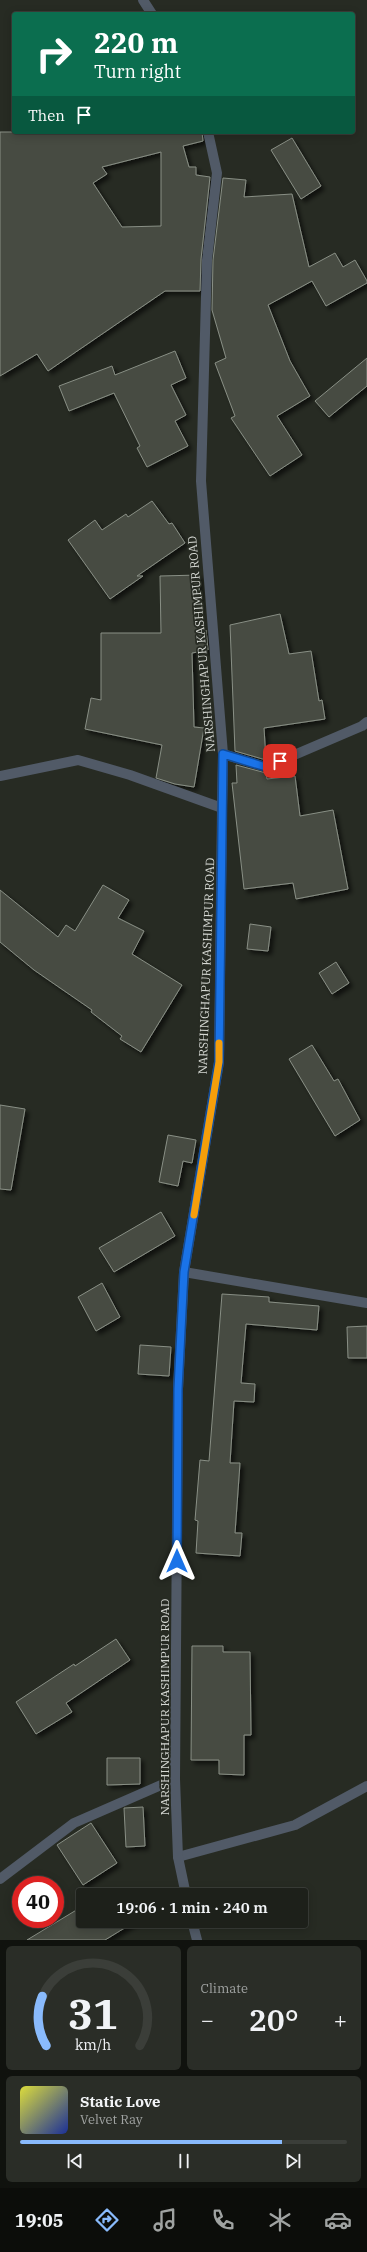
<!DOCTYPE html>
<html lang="en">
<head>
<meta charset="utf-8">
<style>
  body { margin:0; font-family:"IBM Plex Serif",serif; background:#2a2d27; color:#f1f3f6; height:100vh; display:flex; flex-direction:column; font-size:15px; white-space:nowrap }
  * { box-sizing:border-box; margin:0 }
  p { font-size:13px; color:#a0a3a2 }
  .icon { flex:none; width:22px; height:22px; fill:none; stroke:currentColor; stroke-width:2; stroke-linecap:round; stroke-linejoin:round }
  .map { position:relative; height:1940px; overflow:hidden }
  .details { display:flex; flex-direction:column; gap:6px; padding:6px; background:#10120e; flex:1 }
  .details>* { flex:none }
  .guide { position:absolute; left:12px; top:12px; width:343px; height:122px; border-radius:4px; box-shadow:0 2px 10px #0003,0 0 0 1px #3b3e39; background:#0b6e4f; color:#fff; overflow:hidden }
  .speed { position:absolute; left:12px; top:1876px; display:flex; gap:8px; font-size:20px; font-weight:700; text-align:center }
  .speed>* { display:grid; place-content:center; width:52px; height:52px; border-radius:50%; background:#1d201a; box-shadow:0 2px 10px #0003,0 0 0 1px #3b3e39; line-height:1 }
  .speed .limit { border:6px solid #d22; background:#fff; color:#111 }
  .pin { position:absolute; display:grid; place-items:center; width:34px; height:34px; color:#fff; margin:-17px; border-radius:8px; box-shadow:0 2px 6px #0006 }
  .me { position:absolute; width:44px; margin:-22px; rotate:0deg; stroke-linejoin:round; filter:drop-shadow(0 0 3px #0008) }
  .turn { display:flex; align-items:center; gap:14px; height:84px; padding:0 16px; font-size:18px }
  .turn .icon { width:52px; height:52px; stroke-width:2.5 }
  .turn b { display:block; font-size:28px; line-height:34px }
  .then { display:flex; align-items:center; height:38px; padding:0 16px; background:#0003; gap:8px; font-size:15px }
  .big { font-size:30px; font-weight:600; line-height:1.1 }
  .details .card { flex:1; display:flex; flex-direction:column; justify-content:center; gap:6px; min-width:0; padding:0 14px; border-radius:6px; background:#2a2d27 }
  .details .dial { align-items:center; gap:0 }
  .dial svg { height:104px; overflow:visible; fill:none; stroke:#3b3e39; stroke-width:7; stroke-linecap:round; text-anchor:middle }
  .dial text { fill:#f1f3f6; stroke:none }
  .song { display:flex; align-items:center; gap:12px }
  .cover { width:48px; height:48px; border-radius:6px; background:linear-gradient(135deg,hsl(60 70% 55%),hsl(230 70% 35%)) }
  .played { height:4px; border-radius:2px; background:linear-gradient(90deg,#89bafc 80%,#3b3e39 80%) }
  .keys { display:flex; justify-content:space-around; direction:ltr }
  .heat { display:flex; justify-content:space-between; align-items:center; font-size:22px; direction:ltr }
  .details .tiles { flex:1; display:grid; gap:6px; grid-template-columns:1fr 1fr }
  .card:last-child { grid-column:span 2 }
  .trip { position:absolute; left:76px; top:1888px; width:232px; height:40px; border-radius:4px; background:#1d201a; box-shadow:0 2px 10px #0003,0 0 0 1px #3b3e39; font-weight:600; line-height:40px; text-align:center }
  .tab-bar { display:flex; height:64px; justify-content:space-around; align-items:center; background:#0c0d0a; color:#a0a3a2 }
  .tab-bar .icon { width:28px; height:28px }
  .tab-bar .on { color:#89bafc }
  .tab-bar b { font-size:18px; color:#f1f3f6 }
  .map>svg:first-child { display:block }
</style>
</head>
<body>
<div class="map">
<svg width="367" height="1940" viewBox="0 0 367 1940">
  <defs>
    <filter id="shadow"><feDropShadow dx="3.5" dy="3.5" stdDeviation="2" flood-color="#0009"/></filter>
  </defs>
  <rect width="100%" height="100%" fill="#272b23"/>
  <!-- building -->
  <g fill="#464b42" stroke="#898f85" fill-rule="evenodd" filter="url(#shadow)">
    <path d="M0,132H202L203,141L183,146L189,167H196V175L210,177L201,259L200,291H165L48,371L37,354L0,376ZM161,152V226L122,227L93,183L107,174L102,167Z"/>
    <polygon points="292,138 321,186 301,199 271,150"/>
    <polygon points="223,178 246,180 244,197 292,194 309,267 335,253 343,267 355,260 367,281 367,283 326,306 312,281 268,305 290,361 310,396 277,416 302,455 270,476 231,418 235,416 215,363 226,358 212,310 213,260"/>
    <polygon points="175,351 186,378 171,385 186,415 175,421 188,446 147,467 137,448 140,446 114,393 69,411 59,386 112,366 115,375"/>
    <polygon points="367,358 367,386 329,417 315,401"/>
    <polygon points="152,501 169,524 172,523 185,543 137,576 143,576 110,599 68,540 95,520 102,530 126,514 128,517"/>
    <polygon points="199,575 200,631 206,630 208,650 192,653 194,727 204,728 194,787 175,784 156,778 162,745 85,729 91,698 101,700 101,633 161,633 160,576"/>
    <polygon points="280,614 289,654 311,651 319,701 322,700 325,719 264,728 266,760 235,751 230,625"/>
    <polygon points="236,765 266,773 267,779 295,776 300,816 333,810 348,889 296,899 293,883 244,889 232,783 237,783"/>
    <polygon points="103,885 129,900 118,918 144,931 132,954 182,985 141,1052 120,1039 122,1036 91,1012 92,1010 34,970 0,942 0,890 58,937 66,925 75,931"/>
    <polygon points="250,924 271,927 268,951 247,949"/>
    <polygon points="336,962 349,983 332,994 319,973"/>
    <polygon points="312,1045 334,1081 338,1079 360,1120 335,1136 289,1059"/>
    <polygon points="0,1105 25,1109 11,1190 0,1189"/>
    <polygon points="168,1135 196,1140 192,1163 183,1161 178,1186 159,1182"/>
    <polygon points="161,1212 175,1236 114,1272 99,1248"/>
    <polygon points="102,1283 120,1317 96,1331 78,1297"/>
    <polygon points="222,1294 269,1297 269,1302 319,1306 317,1330 246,1324 241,1383 255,1384 254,1402 234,1401 230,1463 240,1463 235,1533 242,1533 240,1556 196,1553 198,1521 195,1520 200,1460 209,1461"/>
    <polygon points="367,1326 367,1358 348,1358 347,1327"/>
    <polygon points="140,1345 171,1347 169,1376 138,1374"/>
    <polygon points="116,1639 130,1660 66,1703 72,1712 36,1734 16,1702 74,1664 75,1666"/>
    <polygon points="192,1646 223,1646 223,1652 250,1652 251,1735 244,1735 244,1775 219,1774 219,1760 191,1760"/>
    <polygon points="107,1758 140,1758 140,1784 107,1785"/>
    <polygon points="143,1807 145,1846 126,1847 124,1808"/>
    <polygon points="91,1823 117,1863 83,1885 57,1845"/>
    <polygon points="83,1906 83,1921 136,1921 105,1940 27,1940"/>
  </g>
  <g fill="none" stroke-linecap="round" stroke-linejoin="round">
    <!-- minor -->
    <g stroke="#515a67" stroke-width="10">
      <polyline points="143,0 152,14"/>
      <polyline points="223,754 266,767 362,726 367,722"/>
      <polyline points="0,776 78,760 130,775 222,808"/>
      <polyline points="184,1272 367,1303"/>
      <polyline points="178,1857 295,1825 367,1786"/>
      <polyline points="0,1879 74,1823 175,1779"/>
      <polyline points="186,1895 178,1857 175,1779 178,1389 184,1272 219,1062 222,808 223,754 201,481 207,260 217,173 208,132"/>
      <polyline points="192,1921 197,1940"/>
    </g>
  </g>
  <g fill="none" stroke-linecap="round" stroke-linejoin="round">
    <!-- route casing -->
    <g stroke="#114b97" stroke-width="10">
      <polyline id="route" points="177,1561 178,1389 184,1272 219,1062 223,754 266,767 280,761"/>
    </g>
    <!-- route -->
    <use href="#route" stroke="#1a73e8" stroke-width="7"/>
    <!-- slow -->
    <polyline stroke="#f59e0b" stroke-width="7" points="194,1215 219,1062 219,1043"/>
  </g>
  <g text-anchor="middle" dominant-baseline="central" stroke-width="3.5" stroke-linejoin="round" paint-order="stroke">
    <!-- street labels -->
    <g font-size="12" fill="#d4d7d2" stroke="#272b23">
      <text transform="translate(201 644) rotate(-95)">NARSHINGHAPUR KASHIMPUR ROAD</text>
      <text transform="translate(206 966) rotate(-88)">NARSHINGHAPUR KASHIMPUR ROAD</text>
      <text transform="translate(164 1707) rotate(-90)">NARSHINGHAPUR KASHIMPUR ROAD</text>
    </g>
  </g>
</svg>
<div class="speed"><div class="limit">40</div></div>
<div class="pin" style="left:280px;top:761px;background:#d93025"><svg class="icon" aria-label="arrive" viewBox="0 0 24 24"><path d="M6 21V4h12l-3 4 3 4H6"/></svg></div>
<svg class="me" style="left:177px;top:1561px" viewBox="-20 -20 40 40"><path d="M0-17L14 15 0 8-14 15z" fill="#1a73e8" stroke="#fff" stroke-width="4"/></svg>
<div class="trip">19:06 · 1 min · 240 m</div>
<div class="guide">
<div class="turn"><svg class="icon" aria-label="right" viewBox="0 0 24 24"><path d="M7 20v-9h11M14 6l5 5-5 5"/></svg><div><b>220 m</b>Turn right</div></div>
<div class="then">Then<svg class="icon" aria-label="arrive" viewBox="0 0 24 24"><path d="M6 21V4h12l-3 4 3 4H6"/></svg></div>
</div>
</div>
<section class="details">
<div class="tiles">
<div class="card dial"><svg viewBox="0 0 100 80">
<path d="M14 69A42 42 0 1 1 86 69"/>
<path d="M14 69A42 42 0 0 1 11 31" stroke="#89bafc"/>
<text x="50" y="56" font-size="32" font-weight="700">31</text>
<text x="50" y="72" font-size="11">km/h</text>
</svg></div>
<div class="card"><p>Climate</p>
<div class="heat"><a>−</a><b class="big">20°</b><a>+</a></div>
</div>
<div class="card">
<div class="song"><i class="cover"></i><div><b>Static Love</b><p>Velvet Ray</p></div></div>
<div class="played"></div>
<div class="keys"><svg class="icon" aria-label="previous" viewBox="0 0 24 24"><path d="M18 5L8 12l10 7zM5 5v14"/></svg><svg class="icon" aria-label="pause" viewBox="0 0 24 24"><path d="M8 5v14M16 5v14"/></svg><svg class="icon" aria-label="next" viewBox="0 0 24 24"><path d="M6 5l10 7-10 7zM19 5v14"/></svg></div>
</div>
</div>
</section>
<nav class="tab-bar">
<b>19:05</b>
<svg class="icon on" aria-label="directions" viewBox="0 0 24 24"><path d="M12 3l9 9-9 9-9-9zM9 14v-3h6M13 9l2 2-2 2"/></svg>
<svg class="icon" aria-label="music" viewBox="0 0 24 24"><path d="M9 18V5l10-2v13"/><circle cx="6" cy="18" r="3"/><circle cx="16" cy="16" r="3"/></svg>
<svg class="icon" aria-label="phone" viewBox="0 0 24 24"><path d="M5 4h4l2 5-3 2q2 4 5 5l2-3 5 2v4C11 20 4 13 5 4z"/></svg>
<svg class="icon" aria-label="climate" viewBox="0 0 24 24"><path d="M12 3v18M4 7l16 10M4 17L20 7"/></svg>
<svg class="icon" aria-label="car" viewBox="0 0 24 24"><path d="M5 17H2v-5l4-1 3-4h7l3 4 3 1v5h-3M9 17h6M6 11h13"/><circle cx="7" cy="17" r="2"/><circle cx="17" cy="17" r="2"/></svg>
</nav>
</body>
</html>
